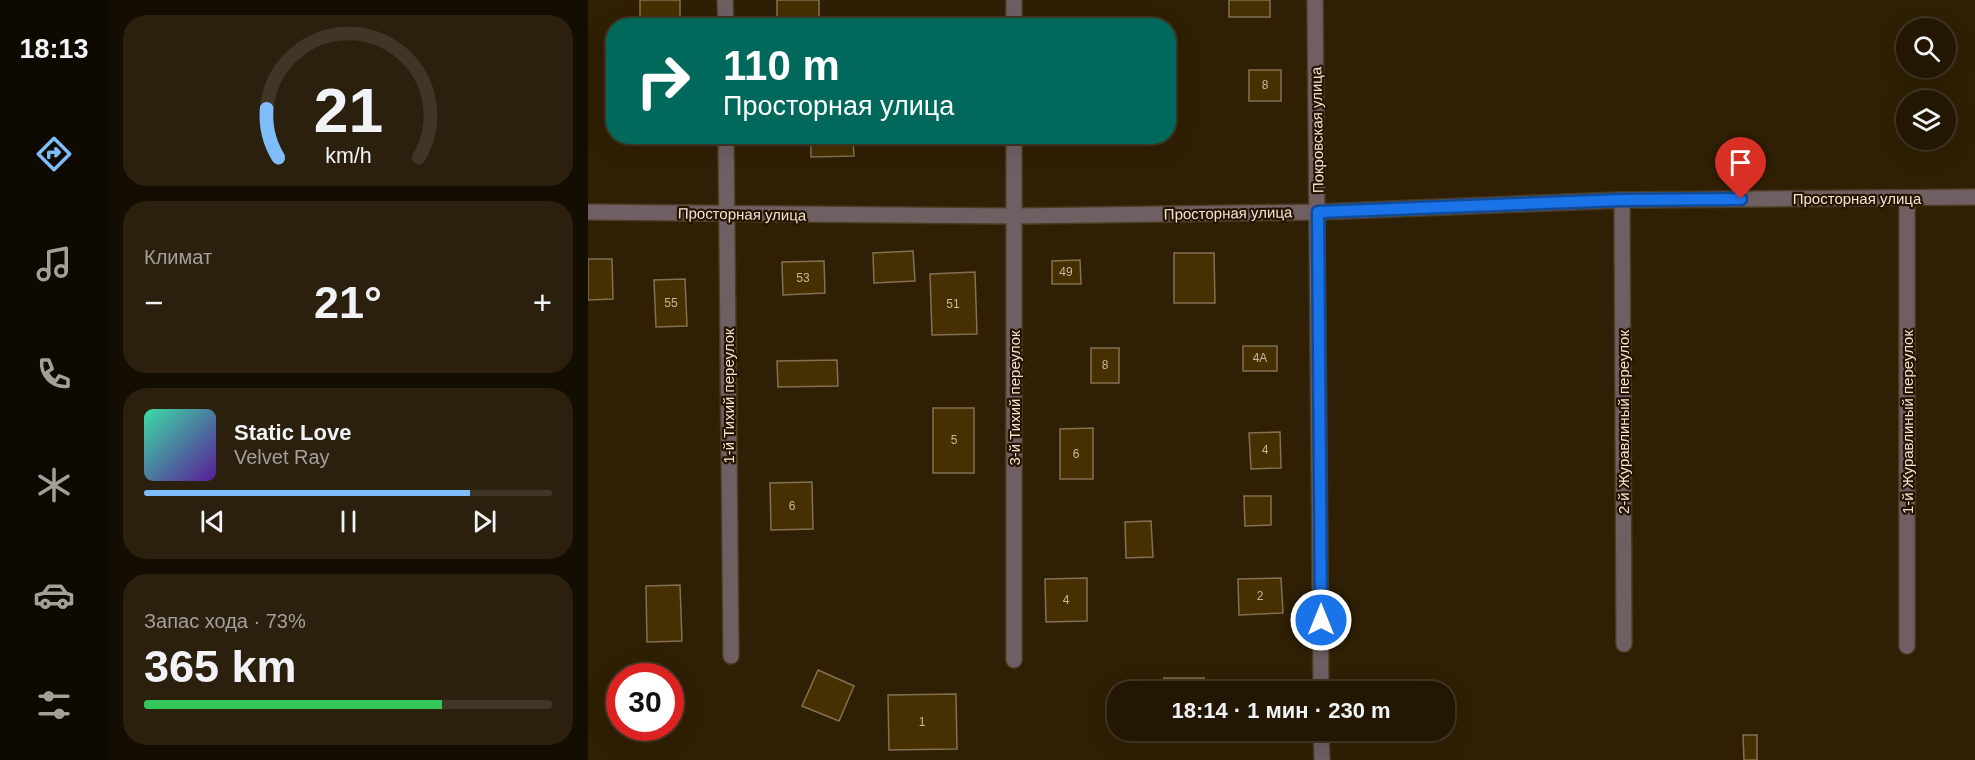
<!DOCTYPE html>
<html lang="ru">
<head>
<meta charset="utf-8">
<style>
  body { margin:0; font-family:Arial,sans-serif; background:#2b200d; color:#f1f3f6; height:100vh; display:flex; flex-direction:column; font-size:22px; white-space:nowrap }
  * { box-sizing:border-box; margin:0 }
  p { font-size:20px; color:#a39f9a }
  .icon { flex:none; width:33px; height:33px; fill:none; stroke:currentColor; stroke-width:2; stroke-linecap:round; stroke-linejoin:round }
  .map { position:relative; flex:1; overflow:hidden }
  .side { display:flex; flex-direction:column; gap:15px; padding:15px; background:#130d02; width:480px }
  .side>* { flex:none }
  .banner { position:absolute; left:18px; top:18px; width:570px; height:126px; border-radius:24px; box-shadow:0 6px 24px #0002,0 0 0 2px #403625; background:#00695c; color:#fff; overflow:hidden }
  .tools { position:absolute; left:1308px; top:18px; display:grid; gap:12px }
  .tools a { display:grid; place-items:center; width:60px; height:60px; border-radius:50%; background:#231703; box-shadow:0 6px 24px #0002,0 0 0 2px #403625; font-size:30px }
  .speed { position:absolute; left:18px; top:663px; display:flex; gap:12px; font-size:30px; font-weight:700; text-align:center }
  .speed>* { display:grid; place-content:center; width:78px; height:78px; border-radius:50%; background:#231703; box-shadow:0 6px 24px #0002,0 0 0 2px #403625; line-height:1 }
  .speed .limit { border:9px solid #d22; background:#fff; color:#111 }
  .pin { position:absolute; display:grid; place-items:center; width:51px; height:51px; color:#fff; margin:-62px -26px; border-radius:50% 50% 50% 0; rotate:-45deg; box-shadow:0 0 6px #0007 }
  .pin .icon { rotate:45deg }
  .me { position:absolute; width:66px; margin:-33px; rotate:0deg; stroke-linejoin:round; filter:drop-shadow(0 0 4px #0008) }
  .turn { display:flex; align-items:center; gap:21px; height:126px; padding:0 18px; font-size:27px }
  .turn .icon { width:78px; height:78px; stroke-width:2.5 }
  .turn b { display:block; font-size:42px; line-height:51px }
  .big { font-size:45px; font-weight:600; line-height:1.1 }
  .side .tile { flex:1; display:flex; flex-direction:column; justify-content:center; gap:9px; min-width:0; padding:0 21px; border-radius:24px; background:#2b200d }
  .side .dial { align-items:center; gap:0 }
  .dial svg { height:156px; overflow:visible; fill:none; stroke:#403625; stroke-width:7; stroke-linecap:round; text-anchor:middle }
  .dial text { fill:#f1f3f6; stroke:none }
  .song { display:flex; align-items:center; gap:18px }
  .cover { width:72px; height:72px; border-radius:9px; background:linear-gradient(135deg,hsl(160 70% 55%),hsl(270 70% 35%)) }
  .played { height:6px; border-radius:3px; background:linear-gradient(90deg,#7ebdf9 80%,#403625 80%) }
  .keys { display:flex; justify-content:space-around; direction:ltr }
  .heat { display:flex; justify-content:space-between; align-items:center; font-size:33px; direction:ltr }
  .charge { height:9px; border-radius:4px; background:linear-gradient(90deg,#34c759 73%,#403625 0) }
  .trip { position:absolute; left:519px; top:681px; width:348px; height:60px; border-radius:24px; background:#231703; box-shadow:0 6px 24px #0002,0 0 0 2px #403625; font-weight:600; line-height:60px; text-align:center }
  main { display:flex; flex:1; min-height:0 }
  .tab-bar { display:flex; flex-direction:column; width:108px; justify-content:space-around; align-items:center; background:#0e0901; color:#a39f9a }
  .tab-bar .icon { width:42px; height:42px }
  .tab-bar .selected { color:#7ebdf9 }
  .tab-bar b { font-size:27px; color:#f1f3f6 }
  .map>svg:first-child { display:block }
</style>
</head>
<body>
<main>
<nav class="tab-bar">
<b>18:13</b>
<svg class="icon selected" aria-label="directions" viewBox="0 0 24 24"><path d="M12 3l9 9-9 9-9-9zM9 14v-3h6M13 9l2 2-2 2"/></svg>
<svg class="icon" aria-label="music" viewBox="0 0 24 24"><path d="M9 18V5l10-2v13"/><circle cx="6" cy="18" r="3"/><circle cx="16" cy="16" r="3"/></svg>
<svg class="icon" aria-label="phone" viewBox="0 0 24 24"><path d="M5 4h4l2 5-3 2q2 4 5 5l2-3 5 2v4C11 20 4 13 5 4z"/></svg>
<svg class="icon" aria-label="climate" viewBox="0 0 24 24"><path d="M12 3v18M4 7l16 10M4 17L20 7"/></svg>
<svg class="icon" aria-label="car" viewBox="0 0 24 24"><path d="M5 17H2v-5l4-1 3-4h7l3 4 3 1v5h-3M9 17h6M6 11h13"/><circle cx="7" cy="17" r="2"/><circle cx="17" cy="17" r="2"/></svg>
<svg class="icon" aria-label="filters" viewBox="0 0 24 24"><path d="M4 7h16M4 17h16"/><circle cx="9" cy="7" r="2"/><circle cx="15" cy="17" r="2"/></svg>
</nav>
<section class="side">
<div class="tile dial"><svg viewBox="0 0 100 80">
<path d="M14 69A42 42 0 1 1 86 69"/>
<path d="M14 69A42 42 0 0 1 8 44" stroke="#7ebdf9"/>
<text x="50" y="56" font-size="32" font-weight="700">21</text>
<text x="50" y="72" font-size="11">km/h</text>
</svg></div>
<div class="tile"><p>Климат</p>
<div class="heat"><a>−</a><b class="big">21°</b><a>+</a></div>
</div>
<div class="tile">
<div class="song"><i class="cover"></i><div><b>Static Love</b><p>Velvet Ray</p></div></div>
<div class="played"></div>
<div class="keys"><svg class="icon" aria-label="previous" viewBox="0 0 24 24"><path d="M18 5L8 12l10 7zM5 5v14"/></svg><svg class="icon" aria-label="pause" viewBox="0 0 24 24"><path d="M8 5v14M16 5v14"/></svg><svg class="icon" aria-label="next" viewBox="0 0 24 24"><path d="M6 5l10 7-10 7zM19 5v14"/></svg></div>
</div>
<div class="tile"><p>Запас хода · 73%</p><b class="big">365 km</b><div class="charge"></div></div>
</section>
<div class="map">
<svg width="1387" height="760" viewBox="0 0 1387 760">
  <rect width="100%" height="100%" fill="#2f1f04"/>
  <!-- building -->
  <g fill="#462f01" stroke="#837053" stroke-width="1.5">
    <rect x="52" y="0" width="40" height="26"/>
    <rect x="189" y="0" width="42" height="24"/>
    <rect x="641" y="0" width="41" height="17"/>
    <polygon points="397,21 397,26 345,26 345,22"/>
    <rect x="661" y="70" width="32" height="31"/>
    <polygon points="223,136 265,136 266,156 223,157"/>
    <polygon points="350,136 383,136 383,137 350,138"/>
    <polygon points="514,136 563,136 563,141 514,142"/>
    <polygon points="325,251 327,281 286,283 285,253"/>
    <polygon points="586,253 626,253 627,303 586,303"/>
    <polygon points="0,259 24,259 25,299 0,300"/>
    <polygon points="492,260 493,284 464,284 464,261"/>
    <polygon points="236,261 237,293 195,295 194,262"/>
    <polygon points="387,272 389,334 344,335 342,274"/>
    <polygon points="97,279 99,326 68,327 66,280"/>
    <rect x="655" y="346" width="34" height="25"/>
    <rect x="503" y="348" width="28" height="35"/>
    <polygon points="249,360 250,386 190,387 189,361"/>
    <rect x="345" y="408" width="41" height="65"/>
    <polygon points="505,428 505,479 472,479 472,429"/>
    <polygon points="692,432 693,468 663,469 661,433"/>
    <polygon points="224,482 225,529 183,530 182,483"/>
    <polygon points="656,496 683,496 683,525 657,526"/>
    <polygon points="563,521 565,557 538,558 537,522"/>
    <polygon points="499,578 499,621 458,622 457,579"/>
    <polygon points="693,578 695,613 651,615 650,579"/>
    <polygon points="92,585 94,641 59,642 58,586"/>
    <polygon points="230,670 266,686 251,721 214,706"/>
    <rect x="576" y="678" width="40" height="14"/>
    <polygon points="368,694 369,749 301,750 300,695"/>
    <polygon points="1155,735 1169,735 1169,760 1156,760"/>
  </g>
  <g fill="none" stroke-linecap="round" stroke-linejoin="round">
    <!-- minor casing -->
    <g stroke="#4a3b21" stroke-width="18">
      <g id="minor">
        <polyline points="137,0 138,26"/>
        <polyline points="727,0 733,692"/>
        <polyline points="426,26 426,0"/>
        <polyline points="138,136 143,656"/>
        <polyline points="426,136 426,660"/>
        <polyline points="1319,198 1319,646"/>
        <polyline points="1034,200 1036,644"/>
        <polyline points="0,212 426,216 730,212 1034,200 1387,197"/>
        <polyline points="733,730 734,760"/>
      </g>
    </g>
    <!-- minor -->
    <use href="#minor" stroke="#6f5f63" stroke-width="15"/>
  </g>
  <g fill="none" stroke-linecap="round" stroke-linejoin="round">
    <!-- route casing -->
    <g stroke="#114b97" stroke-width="15">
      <polyline id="route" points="733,620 730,212 1034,200 1153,199"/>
    </g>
    <!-- route -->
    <use href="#route" stroke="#1a73e8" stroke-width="10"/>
  </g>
  <g text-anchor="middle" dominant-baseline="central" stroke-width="4.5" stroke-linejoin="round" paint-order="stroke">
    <!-- number labels -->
    <g font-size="12" fill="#c6b7a0">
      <text x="677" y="85">8</text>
      <text x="478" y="272">49</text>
      <text x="215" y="278">53</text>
      <text x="83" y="303">55</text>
      <text x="365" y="304">51</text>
      <text x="672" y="358">4А</text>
      <text x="517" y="365">8</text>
      <text x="366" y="440">5</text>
      <text x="677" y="450">4</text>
      <text x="488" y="454">6</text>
      <text x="204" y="506">6</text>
      <text x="672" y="596">2</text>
      <text x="478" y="600">4</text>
      <text x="334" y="722">1</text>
    </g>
    <!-- street labels -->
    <g font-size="15" fill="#f0e4d5" stroke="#251500">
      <text transform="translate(729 130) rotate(-91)">Покровская улица</text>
      <text x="1269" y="198">Просторная улица</text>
      <text transform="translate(640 213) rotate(-1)">Просторная улица</text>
      <text transform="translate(154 214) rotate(1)">Просторная улица</text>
      <text transform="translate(140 396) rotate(-90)">1-й Тихий переулок</text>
      <text transform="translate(426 398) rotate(-90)">3-й Тихий переулок</text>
      <text transform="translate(1035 422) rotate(-90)">2-й Журавлиный переулок</text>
      <text transform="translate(1319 422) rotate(-90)">1-й Журавлиный переулок</text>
    </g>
  </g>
</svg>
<div class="tools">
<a><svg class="icon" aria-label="search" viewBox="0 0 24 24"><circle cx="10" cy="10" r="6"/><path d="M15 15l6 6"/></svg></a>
<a><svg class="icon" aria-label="layers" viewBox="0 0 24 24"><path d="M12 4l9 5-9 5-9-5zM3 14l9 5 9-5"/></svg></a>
</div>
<div class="speed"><div class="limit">30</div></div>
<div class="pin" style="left:1153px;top:199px;background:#d93025"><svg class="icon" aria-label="arrive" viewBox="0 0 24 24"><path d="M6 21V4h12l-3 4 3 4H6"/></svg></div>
<svg class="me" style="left:733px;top:620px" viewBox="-20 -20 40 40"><circle r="17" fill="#1a73e8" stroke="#fff" stroke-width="3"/><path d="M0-11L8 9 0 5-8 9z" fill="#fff"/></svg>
<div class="trip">18:14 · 1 мин · 230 m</div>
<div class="banner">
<div class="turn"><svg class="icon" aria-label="right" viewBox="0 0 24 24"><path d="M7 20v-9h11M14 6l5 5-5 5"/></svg><div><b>110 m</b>Просторная улица</div></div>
</div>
</div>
</main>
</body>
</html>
